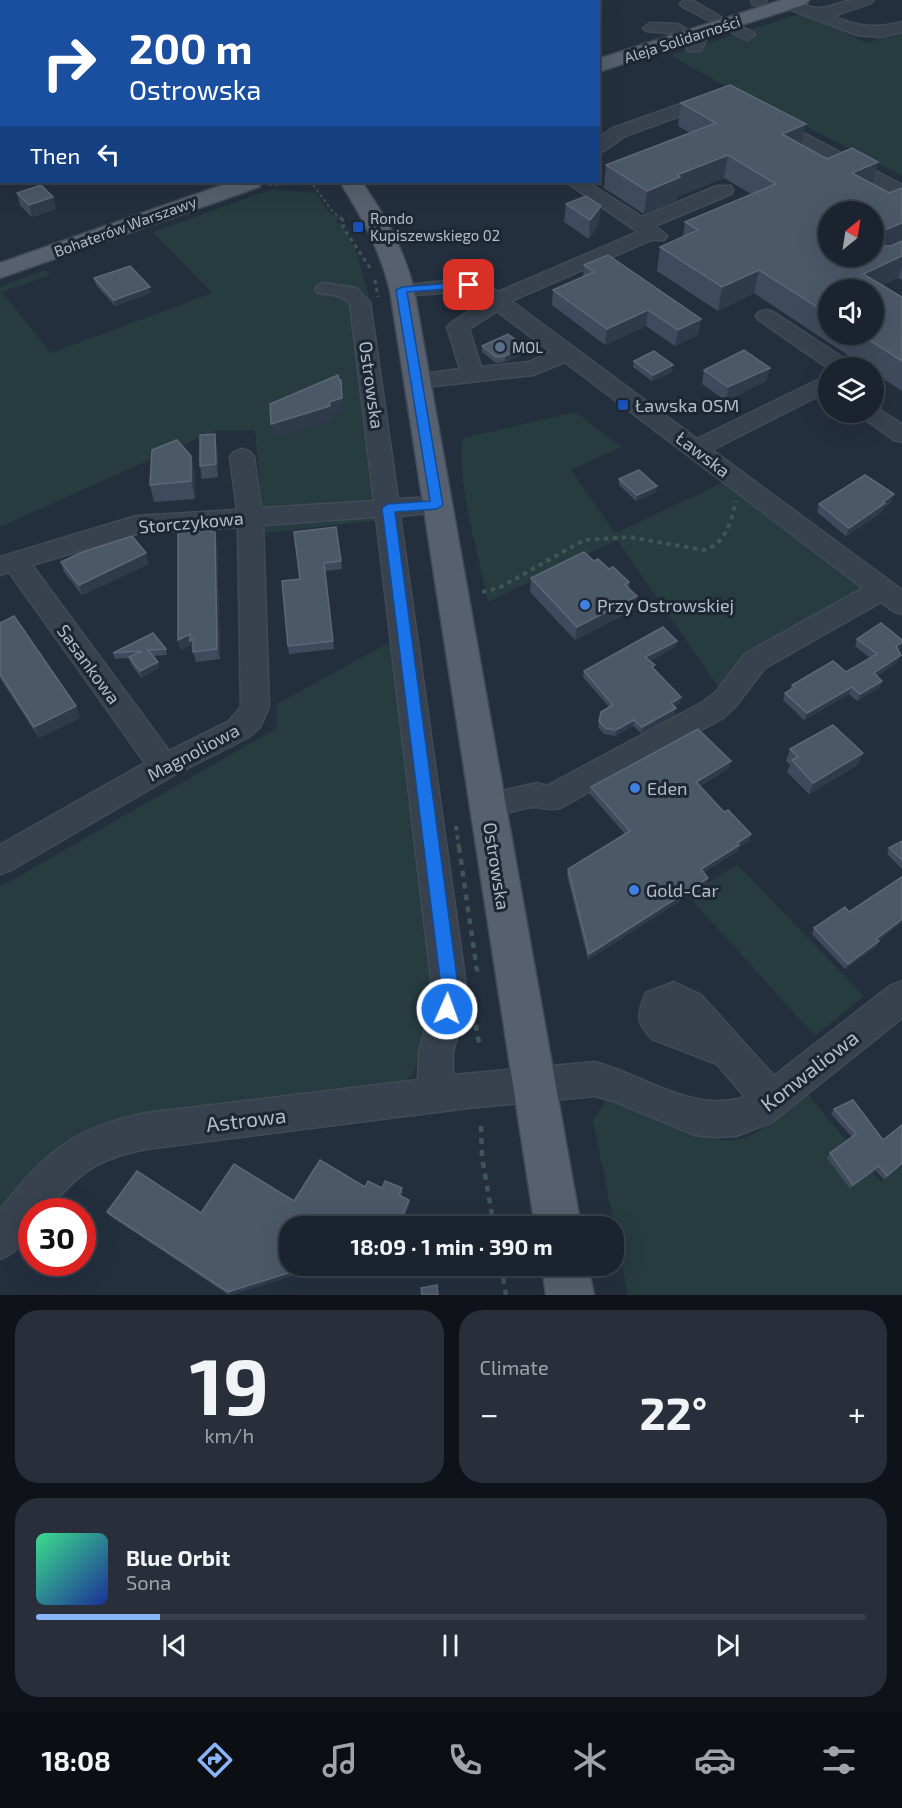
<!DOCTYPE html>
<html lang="en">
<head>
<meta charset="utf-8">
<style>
  body { margin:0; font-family:"Exo 2",sans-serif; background:#282f3a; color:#f1f3f6; height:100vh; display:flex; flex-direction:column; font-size:22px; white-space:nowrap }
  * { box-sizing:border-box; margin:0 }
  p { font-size:20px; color:#a0a4aa }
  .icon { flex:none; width:33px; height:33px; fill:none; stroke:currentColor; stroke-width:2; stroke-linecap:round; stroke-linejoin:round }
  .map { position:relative; height:1295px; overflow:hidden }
  .panel { display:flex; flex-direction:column; gap:15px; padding:15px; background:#0f1319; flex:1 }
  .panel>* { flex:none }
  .hud { position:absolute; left:0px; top:0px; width:600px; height:183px; box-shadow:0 6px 24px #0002,0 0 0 2px #39404a; background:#1a4fa0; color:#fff; overflow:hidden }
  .needle { width:39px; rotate:30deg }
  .tools { position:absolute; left:818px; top:201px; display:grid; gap:12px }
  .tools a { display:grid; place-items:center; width:66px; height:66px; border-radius:50%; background:#1b232e; box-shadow:0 6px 24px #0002,0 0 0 2px #39404a; font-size:30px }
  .speed { position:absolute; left:18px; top:1198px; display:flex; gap:12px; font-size:30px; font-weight:700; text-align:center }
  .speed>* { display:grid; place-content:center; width:78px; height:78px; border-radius:50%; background:#1b232e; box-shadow:0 6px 24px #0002,0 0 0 2px #39404a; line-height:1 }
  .speed .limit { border:9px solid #d22; background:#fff; color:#111 }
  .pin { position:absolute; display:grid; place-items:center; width:51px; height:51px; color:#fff; margin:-26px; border-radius:12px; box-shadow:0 3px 9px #0006 }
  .me { position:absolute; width:66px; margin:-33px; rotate:2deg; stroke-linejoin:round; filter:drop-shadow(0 0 4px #0008) }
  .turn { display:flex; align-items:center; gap:21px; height:126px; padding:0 30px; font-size:27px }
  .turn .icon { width:78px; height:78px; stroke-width:2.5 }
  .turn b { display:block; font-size:42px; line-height:51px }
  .then { display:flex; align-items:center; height:57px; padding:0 30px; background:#0003; gap:12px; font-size:22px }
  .big { font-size:45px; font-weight:700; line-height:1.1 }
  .panel .tile { flex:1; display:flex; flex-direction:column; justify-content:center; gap:9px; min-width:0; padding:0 21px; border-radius:24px; background:#282f3a }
  .panel .dial { align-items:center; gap:0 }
  .dial b { font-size:78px; line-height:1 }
  .song { display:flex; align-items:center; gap:18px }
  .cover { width:72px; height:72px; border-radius:9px; background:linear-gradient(135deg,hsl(150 70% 55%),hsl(230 70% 35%)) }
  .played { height:6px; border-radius:3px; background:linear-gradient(90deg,#8ab4f8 15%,#39404a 15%) }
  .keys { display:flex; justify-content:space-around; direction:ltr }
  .heat { display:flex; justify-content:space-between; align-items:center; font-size:33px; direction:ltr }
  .panel .tiles { flex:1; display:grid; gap:15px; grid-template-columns:1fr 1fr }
  .tile:last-child { grid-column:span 2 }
  .trip { position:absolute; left:279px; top:1216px; width:345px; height:60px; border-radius:24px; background:#1b232e; box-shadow:0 6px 24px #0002,0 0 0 2px #39404a; font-weight:700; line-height:60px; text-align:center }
  .tabs { display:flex; height:96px; justify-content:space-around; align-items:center; background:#0b0e12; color:#a0a4aa }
  .tabs .icon { width:42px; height:42px }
  .tabs .selected { color:#8ab4f8 }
  .tabs b { font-size:27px; color:#f1f3f6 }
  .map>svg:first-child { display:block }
</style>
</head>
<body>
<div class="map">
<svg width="902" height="1295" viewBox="0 0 902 1295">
  <rect width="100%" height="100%" fill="#242f3e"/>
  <!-- green -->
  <g fill="#263c3f">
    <polygon points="802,13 867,43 902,30 902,176 744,94 740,95 671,55"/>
    <polygon points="273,189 315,193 330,213 336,215 339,219 335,220 336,224 341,223 356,251 369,296 348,285 324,285 351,300 382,520 264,533 255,430 214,431 0,527 0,287 45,270 50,275 2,292 51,353 212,293 153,232"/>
    <path d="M576,412L621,447L571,470L615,533L724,482L868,591L723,694L617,540L488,602C479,556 456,482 463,438Z"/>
    <polygon points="392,641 430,974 430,999 423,1023 419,1056 413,1074 398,1087 100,1132 0,1222 0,887 277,728 277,704"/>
    <polygon points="737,864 864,996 815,1036 688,896"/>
    <path d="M604,1092L705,1136C750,1152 773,1119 806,1092L881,1182L902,1165V1295H628L593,1120L605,1103Z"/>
  </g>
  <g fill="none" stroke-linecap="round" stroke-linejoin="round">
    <!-- minor casing -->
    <g stroke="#414a57" stroke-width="3">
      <g id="minor">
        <polygon points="150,0 169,0 149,2"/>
        <polygon points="385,0 404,0 384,2"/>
        <polygon points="751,0 767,0 763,5 753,5"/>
        <path d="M782,0H798L797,2C825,15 829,3 854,0C860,0 867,0 874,0L871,3L833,16C858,27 876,29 902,22V32L879,37L857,35L784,7Z"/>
        <polygon points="683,1 693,1 721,17 718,20 708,20 683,7 680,4"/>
        <polygon points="727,20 753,32 755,35 747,40 722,28 719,25 722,22"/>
        <polygon points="651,23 678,24 686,29 678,34 646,31 643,28"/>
        <path d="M702,28L710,33C706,39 704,46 700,51H688L686,48C687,39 693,31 702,28Z"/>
        <polygon points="715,92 721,93 723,97 721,101 625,136 604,151 598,152 598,138 613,128"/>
        <polygon points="771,116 902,185 902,198 765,125 762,121 765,117"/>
        <rect x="0" y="164" width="2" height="10"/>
        <path d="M566,182H587L642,217L717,186H731L733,190L731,194L655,226L667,236L664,240H651L511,301L697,439L828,375V391L712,450L902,590V614L893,611L881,602L765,668L735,707L723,718L560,808C549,811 547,808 537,807C516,806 498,822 476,815L472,806L476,797L537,783L547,786L703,702L716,692L745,654L863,588L565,362L533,375L417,388L409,386L406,381L409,376L460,369L447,327L451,323L484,301L468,291L402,296L395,294L392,290L395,286L469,279L487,284L498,292L638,232ZM497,311L551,352L529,362L481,367L469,329Z"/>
        <path d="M325,283L356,288L370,302L398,499L437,497L446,499L449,505L446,511L400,516L465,978L464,1009L453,1052V1075L595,1062C643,1075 694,1114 745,1097L717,1064L652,1039C635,1022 637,1014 646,993L674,982L701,995L774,1076L890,986L902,981V1018L772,1122L736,1136L715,1137L695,1135L616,1102L595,1096L468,1108L146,1149C96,1159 78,1173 46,1212H32C32,1235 22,1250 0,1259V1210C45,1153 73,1128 146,1113L418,1080L419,1052L430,1009L431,978L376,517L263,525L269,707L260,727L249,737L174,775L11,870L0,874V845L145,763L9,572L0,575V557L136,516L237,510L230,457L234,452L242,449L250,452L254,457L261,508L374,501L350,303L339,296L318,293L315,289L318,285ZM238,527L241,707L229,721L169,751L32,565L137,534Z"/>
        <polygon points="766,310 773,312 851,363 854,368 828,368 759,320 756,316 759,312"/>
        <polygon points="873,406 902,424 902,442 894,440 862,417 859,412 873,412"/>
      </g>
    </g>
    <!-- major casing -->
    <g stroke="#414a57" stroke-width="3">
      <g id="major">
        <polygon points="92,0 111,0 112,2 93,2"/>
        <polygon points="782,0 809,0 806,4 598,72 598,59"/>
        <polygon points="231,182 262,182 259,187 0,278 0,263"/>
        <path d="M340,182H362C385,216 404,249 414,290L581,1227H535L390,290C380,250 362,217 340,182Z"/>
        <polygon points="542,1266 588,1266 594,1295 546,1295"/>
      </g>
    </g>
    <!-- path-far3 -->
    <g stroke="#3f5557" stroke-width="2" stroke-dasharray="3 3" stroke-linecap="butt">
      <polyline points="269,185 323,182"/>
      <polyline points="313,185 333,212 342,219"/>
    </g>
    <!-- path-far2 -->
    <g stroke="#3f5557" stroke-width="3" stroke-dasharray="4 4" stroke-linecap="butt">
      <polyline points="341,218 345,223 343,227 372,271"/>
      <polyline points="375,280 378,297"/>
    </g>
    <!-- path-far1 -->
    <g stroke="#3f5557" stroke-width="4" stroke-dasharray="4.5 4.5" stroke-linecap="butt">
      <path d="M482,592L499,588L584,540L629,537L704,550C726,544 731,521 736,501"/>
      <polyline points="456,826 459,849"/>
    </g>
    <!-- path -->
    <g stroke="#3f5557" stroke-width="4.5" stroke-dasharray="6 6" stroke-linecap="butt">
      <polyline points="459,847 477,971 475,976"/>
      <polyline points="474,1013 478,1039 481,1044"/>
      <polyline points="481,1126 482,1157 494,1227"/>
      <polyline points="501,1266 506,1295"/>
    </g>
    <!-- minor -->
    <use href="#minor" fill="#38414e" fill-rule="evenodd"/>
    <!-- major -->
    <use href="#major" fill="#56606e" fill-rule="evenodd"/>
  </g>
  <!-- wall -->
  <g fill="#3f4b5c" fill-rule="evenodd">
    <polygon points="170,0 373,0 368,2 170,2"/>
    <path d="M681,103L801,144L889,193L902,188V280L898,278L882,285L902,297V391L873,372V368H867L754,293L718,311L657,271L660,247L683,237L685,222L751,194L724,178L677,197L676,200L644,214L604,188L606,165L690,133L678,126ZM828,290L873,334H828Z"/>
    <polygon points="17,193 53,197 56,209 32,217 20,205"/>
    <polygon points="566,204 599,224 589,239 564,222"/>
    <polygon points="584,265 701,319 698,335 675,346 646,326 605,345 552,305 553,290 583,277"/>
    <polygon points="94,278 151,293 115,306 96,285"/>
    <polygon points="482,346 525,353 505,362 496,363 482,352"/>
    <polygon points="634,361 672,372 652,381 633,367"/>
    <polygon points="770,368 766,381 726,401 702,384 704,370"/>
    <polygon points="217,447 218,477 202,479 200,466"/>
    <polygon points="191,456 195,474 195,499 154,502 150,485"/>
    <polygon points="619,479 657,486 656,492 636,501 619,485"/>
    <polygon points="891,502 883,508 882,512 846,536 817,512 819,504"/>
    <polygon points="211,532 217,542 220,659 196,662 193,651 192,651 191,645 180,650"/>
    <polygon points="294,532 341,561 342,569 325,571 334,649 289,654 288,646 300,579"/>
    <polygon points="594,561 629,582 629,588 637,596 634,610 575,640 530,592 531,578"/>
    <polygon points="61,562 149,564 82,595 64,572"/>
    <polygon points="0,623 80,718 39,738 0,678"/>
    <polygon points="857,639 901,648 898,650 898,662 877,676 882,681 879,688 857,701 849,694 804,720 783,700 785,693 790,690 792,685 846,672 870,658 855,646"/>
    <polygon points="677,641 675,647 650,661 654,669 680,703 674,706 675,715 641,733 633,726 615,736 604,734 598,727 599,721 609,707 583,677 584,671"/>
    <polygon points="166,649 167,655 153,656 159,668 141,678 131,664 129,658 115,659 113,653"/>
    <polygon points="790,749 863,753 858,765 809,794 787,772 790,765 786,761"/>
    <polygon points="729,768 700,786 724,812 751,834 749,841 739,847 737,852 704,872 708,878 706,884 588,960 567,875 568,869 625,834 590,794 591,787"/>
    <polygon points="902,841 902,869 887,854 889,848"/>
    <polygon points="849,912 902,922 878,941 876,947 845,969 812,934 814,928"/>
    <polygon points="834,1109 902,1165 884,1180 876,1171 850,1189 827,1158 830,1153 852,1137 831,1114"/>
    <polygon points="365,1187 402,1188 402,1193 401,1196 409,1200 410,1204 400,1227 338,1227 329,1223 290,1266 303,1266 298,1274 231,1295 229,1295 110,1216 107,1212 201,1213 294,1201"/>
  </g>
  <!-- shaded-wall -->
  <g fill="#2f3b4b">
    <rect x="178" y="0" width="8" height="2"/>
    <polygon points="330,0 373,0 368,2 325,2"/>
    <polygon points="0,110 2,110 2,121 0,122"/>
    <polygon points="806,124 801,147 782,134"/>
    <polygon points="728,155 724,178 677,197 676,200 644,214 647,191 677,175"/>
    <polygon points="878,162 872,185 852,173"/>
    <polygon points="53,197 56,209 32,217 29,205"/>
    <polygon points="601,206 599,224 589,239 590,220"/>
    <polygon points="902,223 902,241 873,256 873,237 875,234"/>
    <polygon points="902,256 902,266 898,278 873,290 863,274"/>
    <polygon points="759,270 754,293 718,311 722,287"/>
    <polygon points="150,287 151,293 115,306 114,300"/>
    <polygon points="648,310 646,326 605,345 607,329"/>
    <polygon points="701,319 698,335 675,346 678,330"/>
    <polygon points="525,347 525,353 505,362 505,356"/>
    <polygon points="673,365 672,372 652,381 653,375"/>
    <polygon points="770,368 766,381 726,401 728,387"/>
    <polygon points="341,380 343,412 331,416 332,421 273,438 271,424 329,402"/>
    <polygon points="215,434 217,447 218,477 216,464"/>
    <polygon points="191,456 195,474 195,499 191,481"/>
    <polygon points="657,486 656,492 636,501 637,495"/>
    <polygon points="894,494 891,502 883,508 882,512 846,536 849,528"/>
    <polygon points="215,532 217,542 220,659 217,649"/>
    <polygon points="146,553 149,564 82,595 79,585"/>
    <polygon points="637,596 634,610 575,640 577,627"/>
    <polygon points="190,634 193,639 196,650 192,651 191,645 180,650 178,640"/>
    <polygon points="677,641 675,647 644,664 645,657"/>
    <polygon points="902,642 901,648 893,653 896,646"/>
    <polygon points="901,655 898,662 871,680 874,673"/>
    <polygon points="158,662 159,668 141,678 140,671"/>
    <polygon points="882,681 879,688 857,701 860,694"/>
    <polygon points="852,687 849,694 804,720 807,713"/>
    <polygon points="681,697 680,703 669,709 671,703"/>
    <polygon points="76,706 80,718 39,738 34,727"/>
    <polygon points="676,708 675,715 641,733 642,727"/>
    <polygon points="634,720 633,726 615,736 616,730"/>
    <polygon points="863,753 858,765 809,794 813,783"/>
    <polygon points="731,761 729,768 694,789 696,782"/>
    <polygon points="751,834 749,841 739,847 737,852 699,875 701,869 737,843"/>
    <polygon points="708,878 706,884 588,960 589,954"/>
    <polygon points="902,919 902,922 873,944 876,939"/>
    <polygon points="879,941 876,947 845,969 848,964"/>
    <polygon points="902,1163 902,1165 884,1180 887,1176"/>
    <polygon points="879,1166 876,1171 850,1189 853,1185"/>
    <polygon points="409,1200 410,1204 400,1227 398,1227"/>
    <polygon points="328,1219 329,1223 326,1227 323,1227"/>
    <polygon points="300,1266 303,1266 298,1274 231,1295 230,1295 228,1292"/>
  </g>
  <!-- building -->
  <g fill="#4b5868" stroke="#5c6777" stroke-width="1.5">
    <polygon points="0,0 54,0 55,1 2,2 2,34 0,33"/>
    <polygon points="194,0 330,0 325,2 196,2"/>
    <polygon points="2,47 2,110 0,110 0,48"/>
    <polygon points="730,85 806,124 782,134 827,159 852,148 878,162 852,173 889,193 902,188 902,223 875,234 873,237 873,212 828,212 828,256 873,256 873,244 874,246 891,246 902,241 902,256 863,274 902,297 902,361 860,334 873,334 873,290 828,290 828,314 759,270 722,287 660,247 698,230 685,222 776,184 728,155 677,175 680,177 647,191 606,165 716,123 681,103"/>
    <polygon points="41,185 53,197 29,205 17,193"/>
    <polygon points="586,196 601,206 590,220 566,204"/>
    <polygon points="608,255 701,319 678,330 648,310 607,329 553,290 594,272 584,265"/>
    <polygon points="130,266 150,287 114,300 94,278"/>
    <polygon points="508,334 525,347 505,356 496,357 482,346"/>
    <polygon points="744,350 770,368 728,387 704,370"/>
    <polygon points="654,351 673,365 653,375 634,361"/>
    <polygon points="338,375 339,380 341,380 342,398 329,402 330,406 271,424 270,404"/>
    <polygon points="215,434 216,464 200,466 200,435"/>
    <polygon points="177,440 191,456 191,481 150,485 152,450"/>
    <polygon points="639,470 657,486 637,495 619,479"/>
    <polygon points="865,475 894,494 883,502 885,503 849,528 819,504"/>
    <polygon points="336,527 341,561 324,563 333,641 288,646 282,581 300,579 294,532"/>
    <polygon points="211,530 211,532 215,532 217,649 193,652 193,639 190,641 190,634 178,640 178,533"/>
    <polygon points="132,536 146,553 79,585 61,562 80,553"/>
    <polygon points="584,552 594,561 598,559 609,569 613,567 629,582 625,585 637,596 577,627 531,578"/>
    <polygon points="14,616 76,706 34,727 0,674 0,623"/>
    <polygon points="881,623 902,640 902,642 896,646 901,655 874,673 882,681 860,694 852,687 807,713 785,693 795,687 792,685 833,661 846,672 877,654 857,639"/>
    <polygon points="663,627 677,641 645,657 655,665 652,667 681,697 671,703 676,708 642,727 634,720 616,730 605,728 599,721 601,712 613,705 584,671"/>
    <polygon points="153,633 166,649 148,650 158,662 140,671 129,657 142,651 113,653"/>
    <polygon points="833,725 863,753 813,783 792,760 798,757 790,749"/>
    <polygon points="698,729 731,761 696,782 724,812 728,810 751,834 737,843 739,845 701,869 708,878 589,954 568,869 630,831 591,787"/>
    <polygon points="902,841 902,860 889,848"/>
    <polygon points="902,877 902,919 876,939 879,941 848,964 814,928 845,907 849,912"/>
    <polygon points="853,1100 883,1140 902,1125 902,1163 887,1176 879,1166 853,1185 830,1153 856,1134 834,1109"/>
    <polygon points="320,1160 365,1187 368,1181 382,1188 385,1181 402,1188 399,1195 409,1200 398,1227 346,1227 328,1219 323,1227 290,1227 290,1266 300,1266 297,1270 228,1292 107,1212 137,1171 201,1213 234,1164 294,1201"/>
    <polygon points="437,1285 438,1295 422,1295 421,1288"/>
  </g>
  <!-- route -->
  <polygon fill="#1a73e8" stroke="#114b97" stroke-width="1.5" points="469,282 474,285 473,287 407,292 443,505 437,509 395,512 457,978 456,1009 453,1015 447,1017 441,1015 439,1009 440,978 382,508 388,504 430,501 396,290 402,287"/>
  <!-- markers -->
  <g fill="#1a4fb4" stroke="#1d2633" stroke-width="2">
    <rect x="352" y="221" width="12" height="12" rx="3"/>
    <rect x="617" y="399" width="12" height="12" rx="3"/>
  </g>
  <circle fill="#5c6f8a" stroke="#1d2633" stroke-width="2" cx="500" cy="347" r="6"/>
  <g fill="#3f7fe0" stroke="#1d2633" stroke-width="2">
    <circle cx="585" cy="605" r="6"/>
    <circle cx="635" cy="788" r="6"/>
    <circle cx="634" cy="890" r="6"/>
  </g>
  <g text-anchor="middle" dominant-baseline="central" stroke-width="6" stroke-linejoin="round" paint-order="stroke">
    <!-- far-street labels -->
    <g font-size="15" fill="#b4bcc9" stroke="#1d2633">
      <text transform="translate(682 39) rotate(-18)">Aleja Solidarności</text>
      <text transform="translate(125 226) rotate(-20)">Bohaterów Warszawy</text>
    </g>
    <!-- far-poi labels -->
    <g font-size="15" fill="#b4bcc9" stroke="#1d2633" text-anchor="start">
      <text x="370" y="218">Rondo<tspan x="370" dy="17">Kupiszewskiego 02</tspan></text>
      <text x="512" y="347">MOL</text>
    </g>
    <!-- street labels -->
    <g font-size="18" fill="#b4bcc9" stroke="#1d2633">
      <text transform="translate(372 385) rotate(82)">Ostrowska</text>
      <text transform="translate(703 454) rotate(37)">Ławska</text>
      <text transform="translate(191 522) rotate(-5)">Storczykowa</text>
      <text transform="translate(89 664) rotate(54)">Sasankowa</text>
      <text transform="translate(193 752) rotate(-28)">Magnoliowa</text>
      <text transform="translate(497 866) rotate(81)">Ostrowska</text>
    </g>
    <!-- poi labels -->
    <g font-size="18" fill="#b4bcc9" stroke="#1d2633" text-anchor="start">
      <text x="635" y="405">Ławska OSM</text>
      <text x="597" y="605">Przy Ostrowskiej</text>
      <text x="647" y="788">Eden</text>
      <text x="646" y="890">Gold-Car</text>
    </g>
    <!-- near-street labels -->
    <g font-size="21" fill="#b4bcc9" stroke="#1d2633">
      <text transform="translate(809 1070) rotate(-38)">Konwaliowa</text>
      <text transform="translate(246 1119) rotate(-7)">Astrowa</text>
    </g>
  </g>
</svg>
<div class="tools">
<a><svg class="needle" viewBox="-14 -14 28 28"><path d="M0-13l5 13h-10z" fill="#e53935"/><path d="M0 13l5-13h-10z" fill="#a0a4aa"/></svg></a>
<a><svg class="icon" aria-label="sound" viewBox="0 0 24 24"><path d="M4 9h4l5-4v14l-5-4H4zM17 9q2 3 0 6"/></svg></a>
<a><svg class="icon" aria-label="layers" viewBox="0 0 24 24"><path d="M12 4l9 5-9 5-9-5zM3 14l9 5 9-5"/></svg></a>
</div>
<div class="speed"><div class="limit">30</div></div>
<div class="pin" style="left:469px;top:285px;background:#d93025"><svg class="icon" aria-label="arrive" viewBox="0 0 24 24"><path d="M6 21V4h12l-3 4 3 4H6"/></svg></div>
<svg class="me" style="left:447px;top:1009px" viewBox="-20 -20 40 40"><circle r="17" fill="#1a73e8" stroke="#fff" stroke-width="3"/><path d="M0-11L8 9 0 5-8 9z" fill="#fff"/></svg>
<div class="trip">18:09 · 1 min · 390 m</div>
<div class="hud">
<div class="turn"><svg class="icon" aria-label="right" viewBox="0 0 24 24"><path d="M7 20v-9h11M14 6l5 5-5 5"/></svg><div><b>200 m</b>Ostrowska</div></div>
<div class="then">Then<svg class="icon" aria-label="left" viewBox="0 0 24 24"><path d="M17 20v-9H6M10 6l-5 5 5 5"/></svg></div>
</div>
</div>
<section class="panel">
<div class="tiles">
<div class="tile dial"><b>19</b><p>km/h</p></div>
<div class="tile"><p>Climate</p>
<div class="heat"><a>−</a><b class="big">22°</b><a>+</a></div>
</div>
<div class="tile">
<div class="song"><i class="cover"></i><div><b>Blue Orbit</b><p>Sona</p></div></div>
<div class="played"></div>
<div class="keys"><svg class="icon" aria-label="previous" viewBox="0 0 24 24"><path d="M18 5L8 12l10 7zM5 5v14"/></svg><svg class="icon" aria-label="pause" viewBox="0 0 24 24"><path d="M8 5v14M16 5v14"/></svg><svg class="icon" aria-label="next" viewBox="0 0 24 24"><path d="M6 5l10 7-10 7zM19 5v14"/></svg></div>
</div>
</div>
</section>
<nav class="tabs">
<b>18:08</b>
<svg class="icon selected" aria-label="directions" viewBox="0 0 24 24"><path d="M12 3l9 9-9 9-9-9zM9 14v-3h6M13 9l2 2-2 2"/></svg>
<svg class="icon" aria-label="music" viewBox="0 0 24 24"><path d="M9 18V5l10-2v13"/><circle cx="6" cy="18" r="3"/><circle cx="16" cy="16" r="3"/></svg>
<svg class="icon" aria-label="phone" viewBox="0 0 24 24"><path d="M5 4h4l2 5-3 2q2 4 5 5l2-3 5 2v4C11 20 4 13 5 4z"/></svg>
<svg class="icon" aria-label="climate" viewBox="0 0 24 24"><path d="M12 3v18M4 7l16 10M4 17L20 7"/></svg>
<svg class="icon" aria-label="car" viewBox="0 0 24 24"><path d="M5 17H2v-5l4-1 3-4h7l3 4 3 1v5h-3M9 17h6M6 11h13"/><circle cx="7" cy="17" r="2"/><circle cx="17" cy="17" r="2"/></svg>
<svg class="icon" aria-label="filters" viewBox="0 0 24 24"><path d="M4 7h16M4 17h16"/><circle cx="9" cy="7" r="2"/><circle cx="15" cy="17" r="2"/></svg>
</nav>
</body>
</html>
